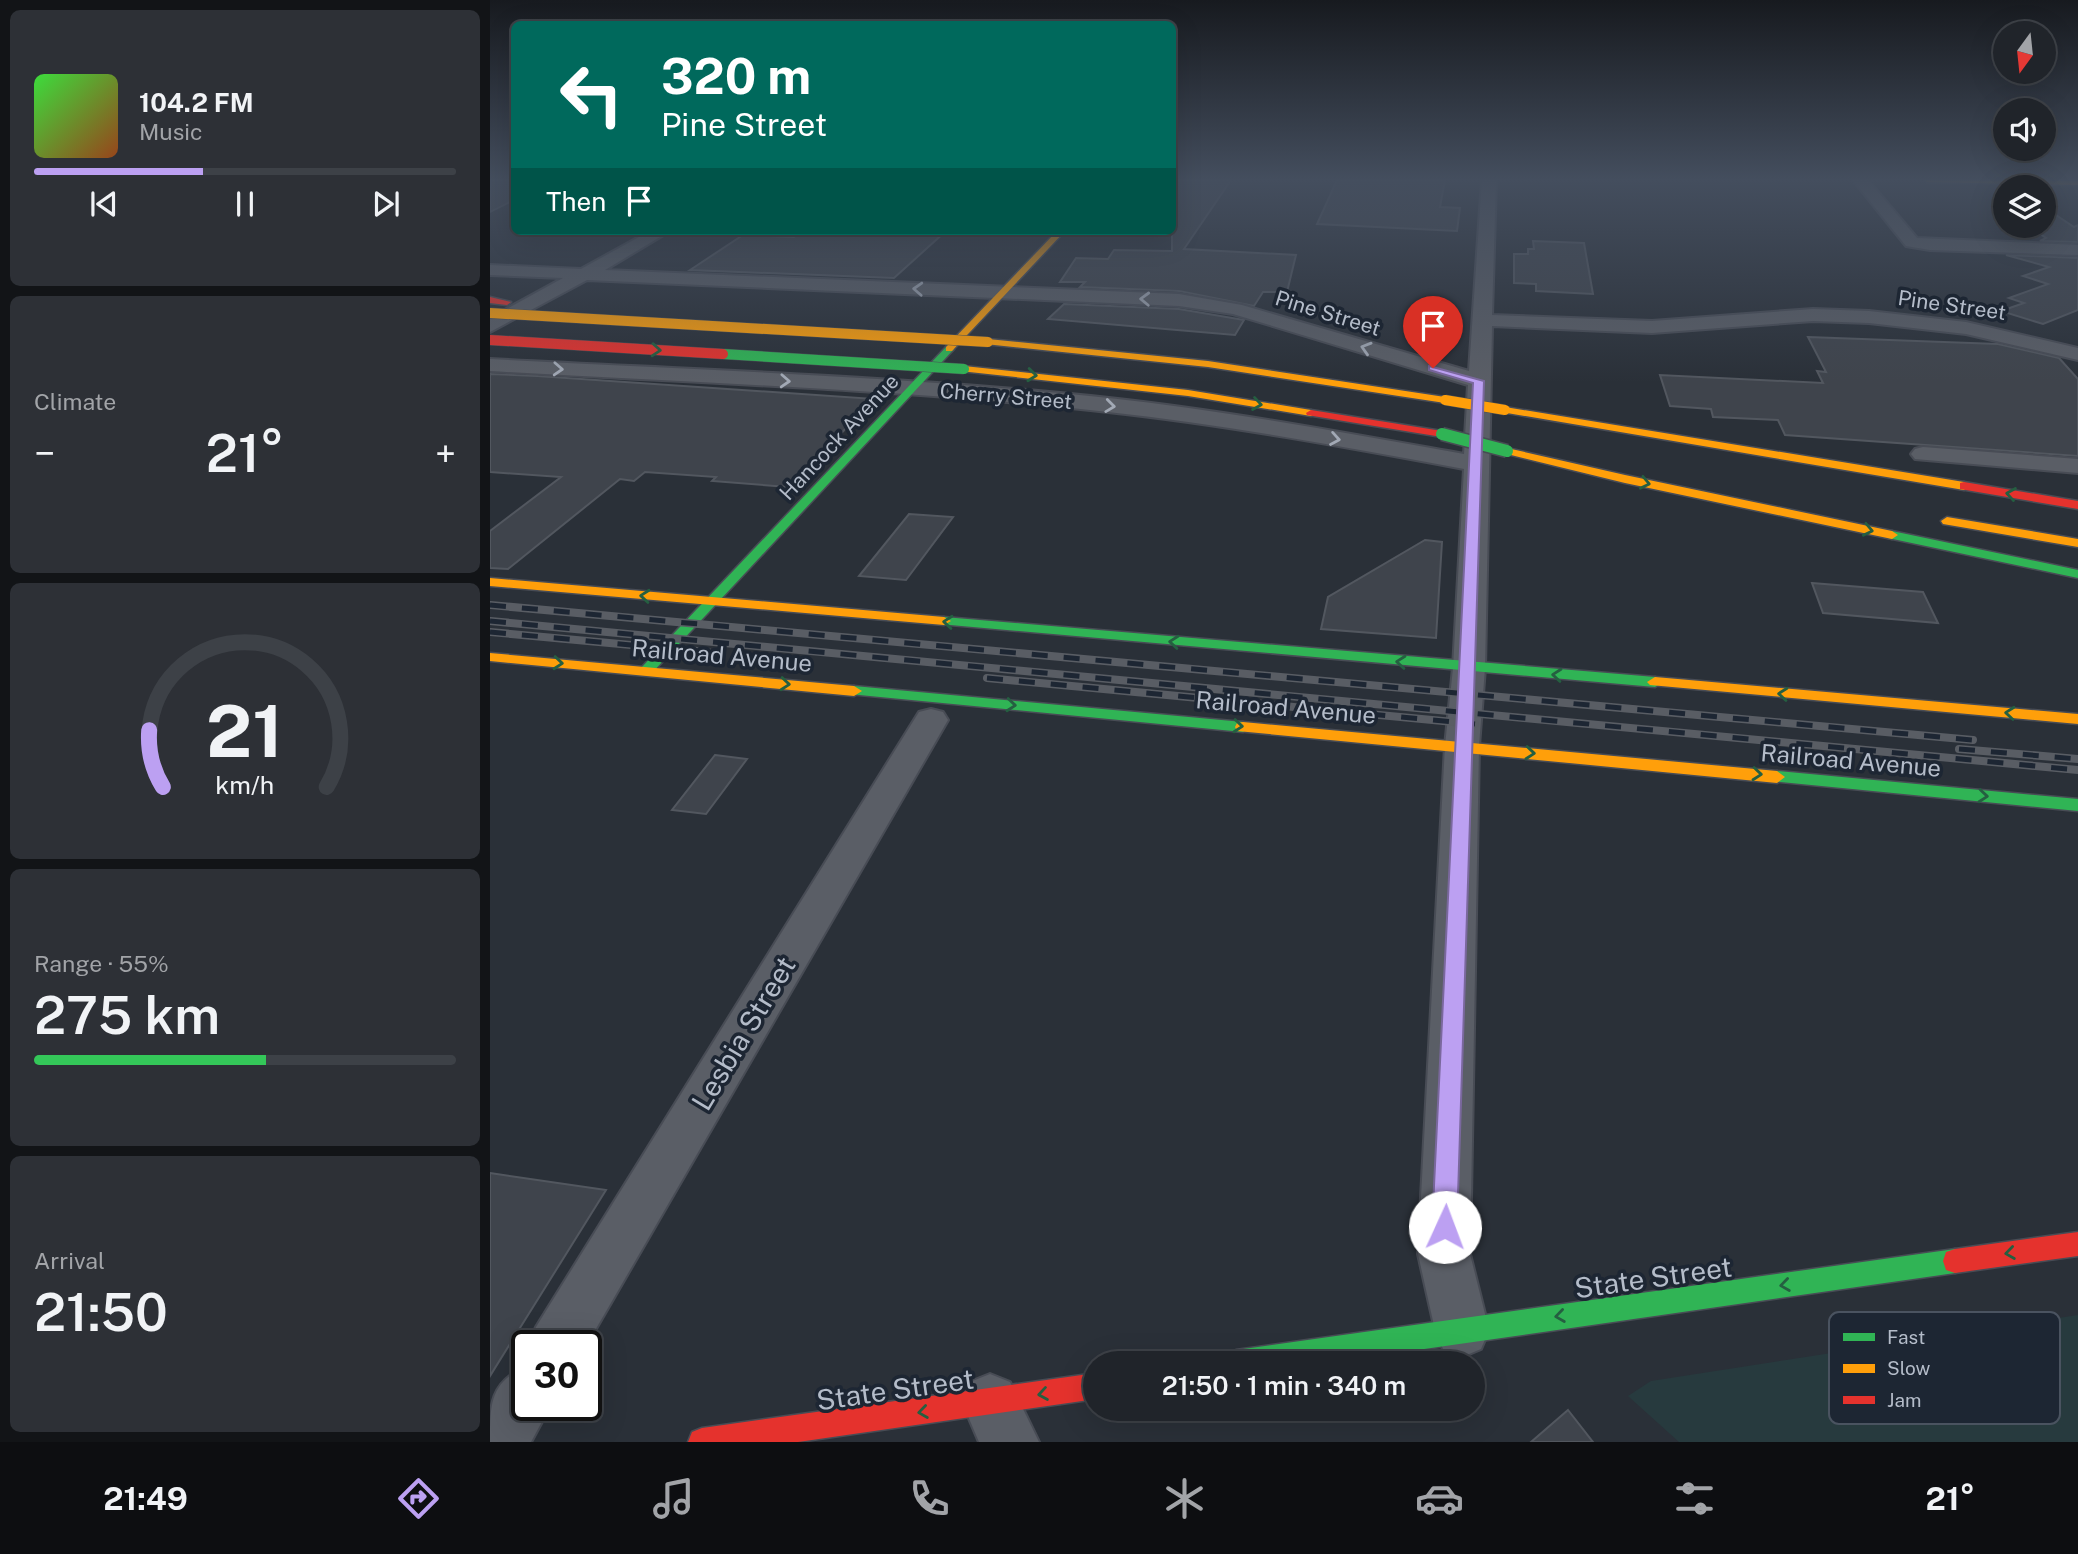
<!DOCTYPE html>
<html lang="en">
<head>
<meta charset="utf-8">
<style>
  body { margin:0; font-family:"Public Sans",sans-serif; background:#2d3036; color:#f1f3f6; height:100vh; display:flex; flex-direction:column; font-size:26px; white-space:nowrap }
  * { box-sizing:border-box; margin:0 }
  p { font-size:23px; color:#a2a4a8 }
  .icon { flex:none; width:38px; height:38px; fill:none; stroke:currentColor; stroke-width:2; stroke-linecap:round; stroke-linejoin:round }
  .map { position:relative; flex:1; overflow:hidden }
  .sheet { display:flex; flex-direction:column; gap:10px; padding:10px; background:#121417; width:490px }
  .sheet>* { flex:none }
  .banner { position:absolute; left:21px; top:21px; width:665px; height:214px; border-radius:10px; box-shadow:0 7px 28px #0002,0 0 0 2px #3d4147; background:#00695c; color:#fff; overflow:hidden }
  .needle { width:46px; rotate:195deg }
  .tools { position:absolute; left:1503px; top:21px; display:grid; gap:14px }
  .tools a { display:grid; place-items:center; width:63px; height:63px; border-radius:50%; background:#20242a; box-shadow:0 7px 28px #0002,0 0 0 2px #3d4147; font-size:35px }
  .speed { position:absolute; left:21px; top:1330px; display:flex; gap:14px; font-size:35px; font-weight:700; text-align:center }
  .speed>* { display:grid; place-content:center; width:91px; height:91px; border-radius:50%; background:#20242a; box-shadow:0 7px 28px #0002,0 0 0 2px #3d4147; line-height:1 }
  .speed .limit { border:4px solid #111; border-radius:10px; background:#fff; color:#111 }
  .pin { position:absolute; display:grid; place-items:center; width:60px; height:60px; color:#fff; margin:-72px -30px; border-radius:50% 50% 50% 0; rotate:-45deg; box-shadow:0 0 7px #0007 }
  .pin .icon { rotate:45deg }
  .me { position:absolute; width:77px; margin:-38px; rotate:2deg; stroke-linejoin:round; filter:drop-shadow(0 0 5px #0008) }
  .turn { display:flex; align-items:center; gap:24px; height:147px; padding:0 35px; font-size:32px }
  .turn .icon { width:91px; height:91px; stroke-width:2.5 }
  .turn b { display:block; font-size:49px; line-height:60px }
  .then { display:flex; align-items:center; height:66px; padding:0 35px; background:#0003; gap:14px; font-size:26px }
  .big { font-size:52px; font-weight:600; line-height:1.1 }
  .sheet .tile { flex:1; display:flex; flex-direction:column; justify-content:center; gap:10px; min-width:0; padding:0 24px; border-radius:10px; background:#2d3036 }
  .sheet .dial { align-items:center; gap:0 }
  .dial svg { height:182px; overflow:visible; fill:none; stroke:#3d4147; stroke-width:7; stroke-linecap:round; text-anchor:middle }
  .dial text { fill:#f1f3f6; stroke:none }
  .song { display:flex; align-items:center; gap:21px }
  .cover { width:84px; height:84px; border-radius:10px; background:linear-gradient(135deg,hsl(120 70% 55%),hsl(20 70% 35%)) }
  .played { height:7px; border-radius:4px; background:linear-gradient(90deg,#bca0f2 40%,#3d4147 40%) }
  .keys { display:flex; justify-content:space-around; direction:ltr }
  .heat { display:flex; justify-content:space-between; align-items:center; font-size:38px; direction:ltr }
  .charge { height:10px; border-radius:5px; background:linear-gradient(90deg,#34c759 55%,#3d4147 0) }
  .trip { position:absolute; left:593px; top:1351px; width:402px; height:70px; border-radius:35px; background:#20242a; box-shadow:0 7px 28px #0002,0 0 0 2px #3d4147; font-weight:600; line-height:70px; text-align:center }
  .tabs { display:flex; height:112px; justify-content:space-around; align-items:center; background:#0d0e11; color:#a2a4a8 }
  .tabs .icon { width:49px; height:49px }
  .tabs .on { color:#bca0f2 }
  .tabs b { font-size:32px; color:#f1f3f6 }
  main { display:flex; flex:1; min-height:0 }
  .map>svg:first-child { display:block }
</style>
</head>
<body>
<main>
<section class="sheet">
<div class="tile">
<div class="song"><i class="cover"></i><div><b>104.2 FM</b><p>Music</p></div></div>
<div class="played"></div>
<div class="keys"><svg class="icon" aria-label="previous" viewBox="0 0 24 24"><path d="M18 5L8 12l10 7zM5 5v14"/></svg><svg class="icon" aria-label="pause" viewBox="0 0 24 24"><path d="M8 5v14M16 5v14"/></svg><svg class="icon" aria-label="next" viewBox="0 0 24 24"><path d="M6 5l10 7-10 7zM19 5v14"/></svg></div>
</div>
<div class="tile"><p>Climate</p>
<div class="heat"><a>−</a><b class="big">21°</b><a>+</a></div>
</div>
<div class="tile dial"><svg viewBox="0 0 100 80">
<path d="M14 69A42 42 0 1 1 86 69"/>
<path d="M14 69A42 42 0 0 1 8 44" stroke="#bca0f2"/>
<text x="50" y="56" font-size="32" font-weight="700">21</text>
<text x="50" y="72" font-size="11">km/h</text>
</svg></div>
<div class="tile"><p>Range · 55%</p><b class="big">275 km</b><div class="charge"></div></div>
<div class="tile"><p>Arrival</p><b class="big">21:50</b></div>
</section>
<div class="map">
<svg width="1588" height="1442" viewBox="0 0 1588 1442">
  <rect width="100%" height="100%" fill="#2a3038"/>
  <!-- green -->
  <polygon fill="#273a3e" points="1588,1315 1588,1442 1189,1442 1138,1396 1161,1381"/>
  <!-- building -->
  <g fill="#3f444c" stroke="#52575f" stroke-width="2">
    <polygon points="0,180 24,180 24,200 0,212"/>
    <polygon points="682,180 741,180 694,249 806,255 797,292 773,292 764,306 689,291 590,287 595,282 570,282 586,258 618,259 624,250 682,251"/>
    <polygon points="847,180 955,180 950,207 970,208 967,231 827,224"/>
    <polygon points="1554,207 1584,227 1588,225 1588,242 1550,241 1556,238 1538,226 1554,226"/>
    <polygon points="313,231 456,231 404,278 200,270 253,235 304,237"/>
    <polygon points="1043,241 1094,243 1103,294 1046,291 1046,284 1024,283 1024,254 1038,254 1038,249 1044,249"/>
    <polygon points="1516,255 1588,258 1588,310 1553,324 1511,311 1534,303 1519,298 1558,284 1533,276 1559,267"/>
    <polygon points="574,304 689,309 754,320 745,335 558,319"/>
    <polygon points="1318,337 1508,344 1569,358 1588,379 1588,456 1295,435 1288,420 1223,417 1221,409 1180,406 1170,375 1333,383 1327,371 1336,372"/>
    <polygon points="0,374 47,376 385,399 298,487 222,481 226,477 155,472 144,481 130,479 18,569 0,568 0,531 71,477 0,472"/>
    <polygon points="419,514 463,517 416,580 369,576"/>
    <polygon points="935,540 952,542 946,638 831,629 838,597"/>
    <polygon points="1322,583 1433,592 1448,623 1333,613"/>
    <polygon points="225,755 257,759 216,814 182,810"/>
    <polygon points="0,1173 116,1190 0,1376"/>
    <polygon points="1078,1410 1103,1442 1041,1442"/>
  </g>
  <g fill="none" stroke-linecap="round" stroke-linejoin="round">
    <!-- street casing -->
    <g stroke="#484c55" stroke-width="4">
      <g id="street">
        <path d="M992,180H1006L1002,315L1162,321L1323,309L1379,311L1476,322L1588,348V360L1476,334L1379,323L1323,321L1162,333L1002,326L995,668L989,746L980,1254L999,1330L991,1349L972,1357L953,1349L945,1330L928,1254L955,746L963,668L974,469C856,447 737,425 618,412C413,389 206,383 0,371V359C206,370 413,376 619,398C738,411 856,433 974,454L978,385L743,314L689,306L97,280L0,332V318L73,278L0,275V265L91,269L160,231H180L115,270L689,294L752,305L979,371Z"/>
        <polygon points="1363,180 1378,180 1427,238 1588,245 1588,255 1440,250 1416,246"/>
        <polygon points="1433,447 1588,459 1588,473 1425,459 1421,454 1425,449"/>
        <polygon points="441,709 453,712 458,720 96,1346 38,1346 46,1327 424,720 429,712"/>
        <path d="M37,1366V1405H61L41,1442H0C0,1404 0,1382 37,1366Z"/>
        <polygon points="500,1374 520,1382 549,1442 489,1442 472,1402 480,1382"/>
      </g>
    </g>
    <!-- fast casing -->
    <g stroke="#484c55" stroke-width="3">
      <g id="fast">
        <polygon points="456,347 464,349 161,674 151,674 149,671 151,668"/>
        <polygon points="1402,531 1588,570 1588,578 1398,538 1396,535"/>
        <polygon points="454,617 1165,677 1173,682 1165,687 449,624 447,621 449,618"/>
        <polygon points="364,686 753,722 761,727 753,732 359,694 356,691 359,688"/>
        <polygon points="1287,771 1588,799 1588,811 1281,781 1279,777"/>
        <polygon points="1465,1249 1474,1252 1477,1261 1474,1270 1465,1273 836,1363 733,1363 737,1354 746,1350"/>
      </g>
    </g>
    <!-- slow casing -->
    <g stroke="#484c55" stroke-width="3">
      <g id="slow">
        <polygon points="1434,180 1588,181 1588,185 1437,182"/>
        <polygon points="567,231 575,231 462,351 456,351 456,347"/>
        <polygon points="498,339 718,361 955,397 960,400 955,403 718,367 495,344 493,342"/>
        <polygon points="474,366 698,390 821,410 826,413 821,416 698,396 470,371 470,367"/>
        <polygon points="1015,407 1474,482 1480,486 1474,490 1011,412 1010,410"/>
        <polygon points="1017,448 1135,475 1402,531 1408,535 1402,539 1135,483 1013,453 1011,451"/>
        <polygon points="1457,517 1588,539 1588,547 1453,524 1451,521"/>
        <polygon points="0,578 454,617 461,621 454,625 0,586"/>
        <polygon points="0,653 364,686 372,691 364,696 0,661"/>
        <polygon points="1165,677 1588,714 1588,724 1160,685 1157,682"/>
        <polygon points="753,722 1287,771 1295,777 1287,783 747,731 745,727 747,723"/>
      </g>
    </g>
    <!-- jam casing -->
    <g stroke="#484c55" stroke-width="3">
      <g id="jam">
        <polygon points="0,297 21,302 17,305 0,303"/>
        <polygon points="821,410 952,431 958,434 952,437 817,415 816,413"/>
        <polygon points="1474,482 1588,501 1588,509 1470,489 1470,483"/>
        <polygon points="1588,1232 1588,1256 1465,1273 1456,1270 1453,1261 1456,1252 1465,1249"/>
        <polygon points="606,1373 606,1399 308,1442 198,1442 202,1432 212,1428"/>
      </g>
    </g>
    <!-- street -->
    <use href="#street" fill="#5a5e66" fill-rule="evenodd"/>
    <!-- fast -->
    <use href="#fast" fill="#30b455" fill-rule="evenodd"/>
    <!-- slow -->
    <use href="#slow" fill="#ff9f0a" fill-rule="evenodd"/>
    <!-- jam -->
    <use href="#jam" fill="#e5322d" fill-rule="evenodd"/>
    <!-- rail casing -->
    <g stroke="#595d64" stroke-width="8">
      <g id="rail">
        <polyline points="0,605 1483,740"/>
        <polyline points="0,621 1588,770"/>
        <polyline points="0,632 218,652"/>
        <polyline points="497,678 985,724"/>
        <polyline points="1469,749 1588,759"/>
      </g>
    </g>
    <!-- rail -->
    <use href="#rail" stroke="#1d2633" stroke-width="5" stroke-dasharray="16" stroke-linecap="butt"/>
    <!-- fast-bridge-far1 casing -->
    <g stroke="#474c53" stroke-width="11" stroke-linecap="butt">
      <polyline id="fast-bridge-far1" points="233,354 474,369"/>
    </g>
    <!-- fast-bridge casing -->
    <g stroke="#474c53" stroke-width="15" stroke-linecap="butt">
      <polyline id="fast-bridge" points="952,434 1017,451"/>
    </g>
    <!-- slow-bridge casing -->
    <g stroke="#474c53" stroke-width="11" stroke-linecap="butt">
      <g id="slow-bridge">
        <polyline points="0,313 498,342"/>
        <polyline points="955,400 1015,410"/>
      </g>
    </g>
    <!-- jam-bridge casing -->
    <g stroke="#474c53" stroke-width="11" stroke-linecap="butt">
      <polyline id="jam-bridge" points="0,340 233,354"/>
    </g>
    <!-- fast-bridge-far1 -->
    <use href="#fast-bridge-far1" stroke="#30b455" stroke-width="10"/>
    <!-- fast-bridge -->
    <use href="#fast-bridge" stroke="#30b455" stroke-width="12"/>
    <!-- slow-bridge -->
    <use href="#slow-bridge" stroke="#ff9f0a" stroke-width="10"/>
    <!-- jam-bridge -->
    <use href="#jam-bridge" stroke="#e5322d" stroke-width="10"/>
  </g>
  <!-- one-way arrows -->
  <defs><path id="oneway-chevron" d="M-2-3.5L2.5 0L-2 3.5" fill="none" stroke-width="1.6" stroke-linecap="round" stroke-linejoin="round" transform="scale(1.75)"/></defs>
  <g stroke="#a2a9b5">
    <use href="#oneway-chevron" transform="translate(428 289) rotate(-177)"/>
    <use href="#oneway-chevron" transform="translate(655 299) rotate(-178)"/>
    <use href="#oneway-chevron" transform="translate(876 348) rotate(-163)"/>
    <use href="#oneway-chevron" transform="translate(68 369) rotate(3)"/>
    <use href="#oneway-chevron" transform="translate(295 381) rotate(3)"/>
    <use href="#oneway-chevron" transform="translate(620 406) rotate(7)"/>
    <use href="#oneway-chevron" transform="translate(845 439) rotate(10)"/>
  </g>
  <g stroke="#255f41">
    <use href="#oneway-chevron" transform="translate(166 350) rotate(4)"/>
    <use href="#oneway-chevron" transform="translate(542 375) rotate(6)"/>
    <use href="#oneway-chevron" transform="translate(767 404) rotate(9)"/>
    <use href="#oneway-chevron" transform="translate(1155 483) rotate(12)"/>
    <use href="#oneway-chevron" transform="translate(1521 494) rotate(-171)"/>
    <use href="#oneway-chevron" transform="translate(1378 530) rotate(12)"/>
    <use href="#oneway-chevron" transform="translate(155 596) rotate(-175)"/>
    <use href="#oneway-chevron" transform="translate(458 622) rotate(-175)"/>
    <use href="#oneway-chevron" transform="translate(684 642) rotate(-175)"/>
    <use href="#oneway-chevron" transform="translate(911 662) rotate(-175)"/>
    <use href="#oneway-chevron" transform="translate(68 663) rotate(5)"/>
    <use href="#oneway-chevron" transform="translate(1067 675) rotate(-175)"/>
    <use href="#oneway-chevron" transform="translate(295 684) rotate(5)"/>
    <use href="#oneway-chevron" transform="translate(1293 694) rotate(-175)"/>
    <use href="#oneway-chevron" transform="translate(521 705) rotate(5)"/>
    <use href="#oneway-chevron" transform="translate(1520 713) rotate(-175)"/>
    <use href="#oneway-chevron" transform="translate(748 726) rotate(5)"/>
    <use href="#oneway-chevron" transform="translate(1040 753) rotate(5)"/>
    <use href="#oneway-chevron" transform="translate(1267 774) rotate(5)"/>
    <use href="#oneway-chevron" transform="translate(1493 796) rotate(5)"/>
    <use href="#oneway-chevron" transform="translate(1520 1253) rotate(172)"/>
    <use href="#oneway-chevron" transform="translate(1295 1285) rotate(172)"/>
    <use href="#oneway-chevron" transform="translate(1070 1316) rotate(172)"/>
    <use href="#oneway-chevron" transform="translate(553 1394) rotate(171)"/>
    <use href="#oneway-chevron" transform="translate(433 1412) rotate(172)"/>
  </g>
  <!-- sky -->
  <linearGradient id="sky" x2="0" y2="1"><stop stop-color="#171a1f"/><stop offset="0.47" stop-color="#444e5e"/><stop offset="1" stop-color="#444e5e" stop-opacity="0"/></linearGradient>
  <rect width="1588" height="382" fill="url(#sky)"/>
  <!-- route -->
  <polygon fill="#bca0f2" stroke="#7a689d" stroke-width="2" points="939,366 994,381 967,1227 963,1236 955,1239 946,1236 942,1227 983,383 939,370"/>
  <g text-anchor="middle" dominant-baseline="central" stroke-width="7" stroke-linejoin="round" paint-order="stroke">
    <!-- far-street labels -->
    <g font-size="21" fill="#b4bcc9" stroke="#1d2633">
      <text transform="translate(1462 305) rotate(8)">Pine Street</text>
      <text transform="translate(838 313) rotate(17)">Pine Street</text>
      <text transform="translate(516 396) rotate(5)">Cherry Street</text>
      <text transform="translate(349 437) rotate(-47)">Hancock Avenue</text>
    </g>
    <!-- street labels -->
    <g font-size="24" fill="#b4bcc9" stroke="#1d2633">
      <text transform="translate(232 655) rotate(5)">Railroad Avenue</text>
      <text transform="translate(796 707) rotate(5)">Railroad Avenue</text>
      <text transform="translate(1361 760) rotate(5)">Railroad Avenue</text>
    </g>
    <!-- near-street labels -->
    <g font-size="28" fill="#b4bcc9" stroke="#1d2633">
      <text transform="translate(253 1033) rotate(-59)">Lesbia Street</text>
      <text transform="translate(1163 1277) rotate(-8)">State Street</text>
      <text transform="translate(405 1389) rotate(-8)">State Street</text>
    </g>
  </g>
  <!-- legend -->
  <rect x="1339" y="1312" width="231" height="112" rx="10" fill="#1d2633" stroke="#4a5360" stroke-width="2"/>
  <rect x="1353" y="1333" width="32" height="8" fill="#30b455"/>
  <rect x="1353" y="1364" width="32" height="9" fill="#ff9f0a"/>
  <rect x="1353" y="1396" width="32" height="8" fill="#e5322d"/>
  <g font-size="19" fill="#b4bcc9">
    <text x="1397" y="1344">Fast</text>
    <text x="1397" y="1375">Slow</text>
    <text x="1397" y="1407">Jam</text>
  </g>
</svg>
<div class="tools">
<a><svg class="needle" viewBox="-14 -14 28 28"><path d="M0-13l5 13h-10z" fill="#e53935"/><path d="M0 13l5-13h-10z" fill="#a2a4a8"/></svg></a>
<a><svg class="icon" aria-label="sound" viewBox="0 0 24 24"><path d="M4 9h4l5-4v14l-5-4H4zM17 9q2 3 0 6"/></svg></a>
<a><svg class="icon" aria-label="layers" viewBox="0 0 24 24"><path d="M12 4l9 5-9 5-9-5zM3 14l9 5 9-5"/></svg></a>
</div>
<div class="speed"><div class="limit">30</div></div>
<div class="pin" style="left:943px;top:368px;background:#d93025"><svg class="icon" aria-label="arrive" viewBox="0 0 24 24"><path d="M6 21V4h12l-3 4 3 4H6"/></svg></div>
<svg class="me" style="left:955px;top:1227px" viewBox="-20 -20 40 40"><circle r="19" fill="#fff"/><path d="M0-13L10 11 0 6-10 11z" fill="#bca0f2"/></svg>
<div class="trip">21:50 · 1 min · 340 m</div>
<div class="banner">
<div class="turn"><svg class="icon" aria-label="left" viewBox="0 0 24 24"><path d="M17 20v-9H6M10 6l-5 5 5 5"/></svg><div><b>320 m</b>Pine Street</div></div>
<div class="then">Then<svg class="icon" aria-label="arrive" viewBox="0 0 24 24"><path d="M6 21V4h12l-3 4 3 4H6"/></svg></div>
</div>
</div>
</main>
<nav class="tabs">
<b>21:49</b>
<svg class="icon on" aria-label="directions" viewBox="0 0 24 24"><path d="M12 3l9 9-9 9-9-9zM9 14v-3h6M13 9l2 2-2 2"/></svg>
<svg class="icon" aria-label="music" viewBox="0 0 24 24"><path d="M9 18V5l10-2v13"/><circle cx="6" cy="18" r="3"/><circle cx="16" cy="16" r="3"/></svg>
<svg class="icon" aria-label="phone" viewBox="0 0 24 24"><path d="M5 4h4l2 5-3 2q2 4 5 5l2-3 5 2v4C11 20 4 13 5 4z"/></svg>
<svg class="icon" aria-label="climate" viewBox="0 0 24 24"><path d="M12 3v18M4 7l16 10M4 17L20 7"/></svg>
<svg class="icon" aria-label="car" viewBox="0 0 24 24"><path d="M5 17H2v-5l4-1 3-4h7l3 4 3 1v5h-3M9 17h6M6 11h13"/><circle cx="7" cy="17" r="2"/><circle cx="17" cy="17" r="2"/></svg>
<svg class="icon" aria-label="filters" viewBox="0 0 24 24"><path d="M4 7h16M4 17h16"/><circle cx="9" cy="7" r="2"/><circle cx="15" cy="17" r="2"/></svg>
<b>21°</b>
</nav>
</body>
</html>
